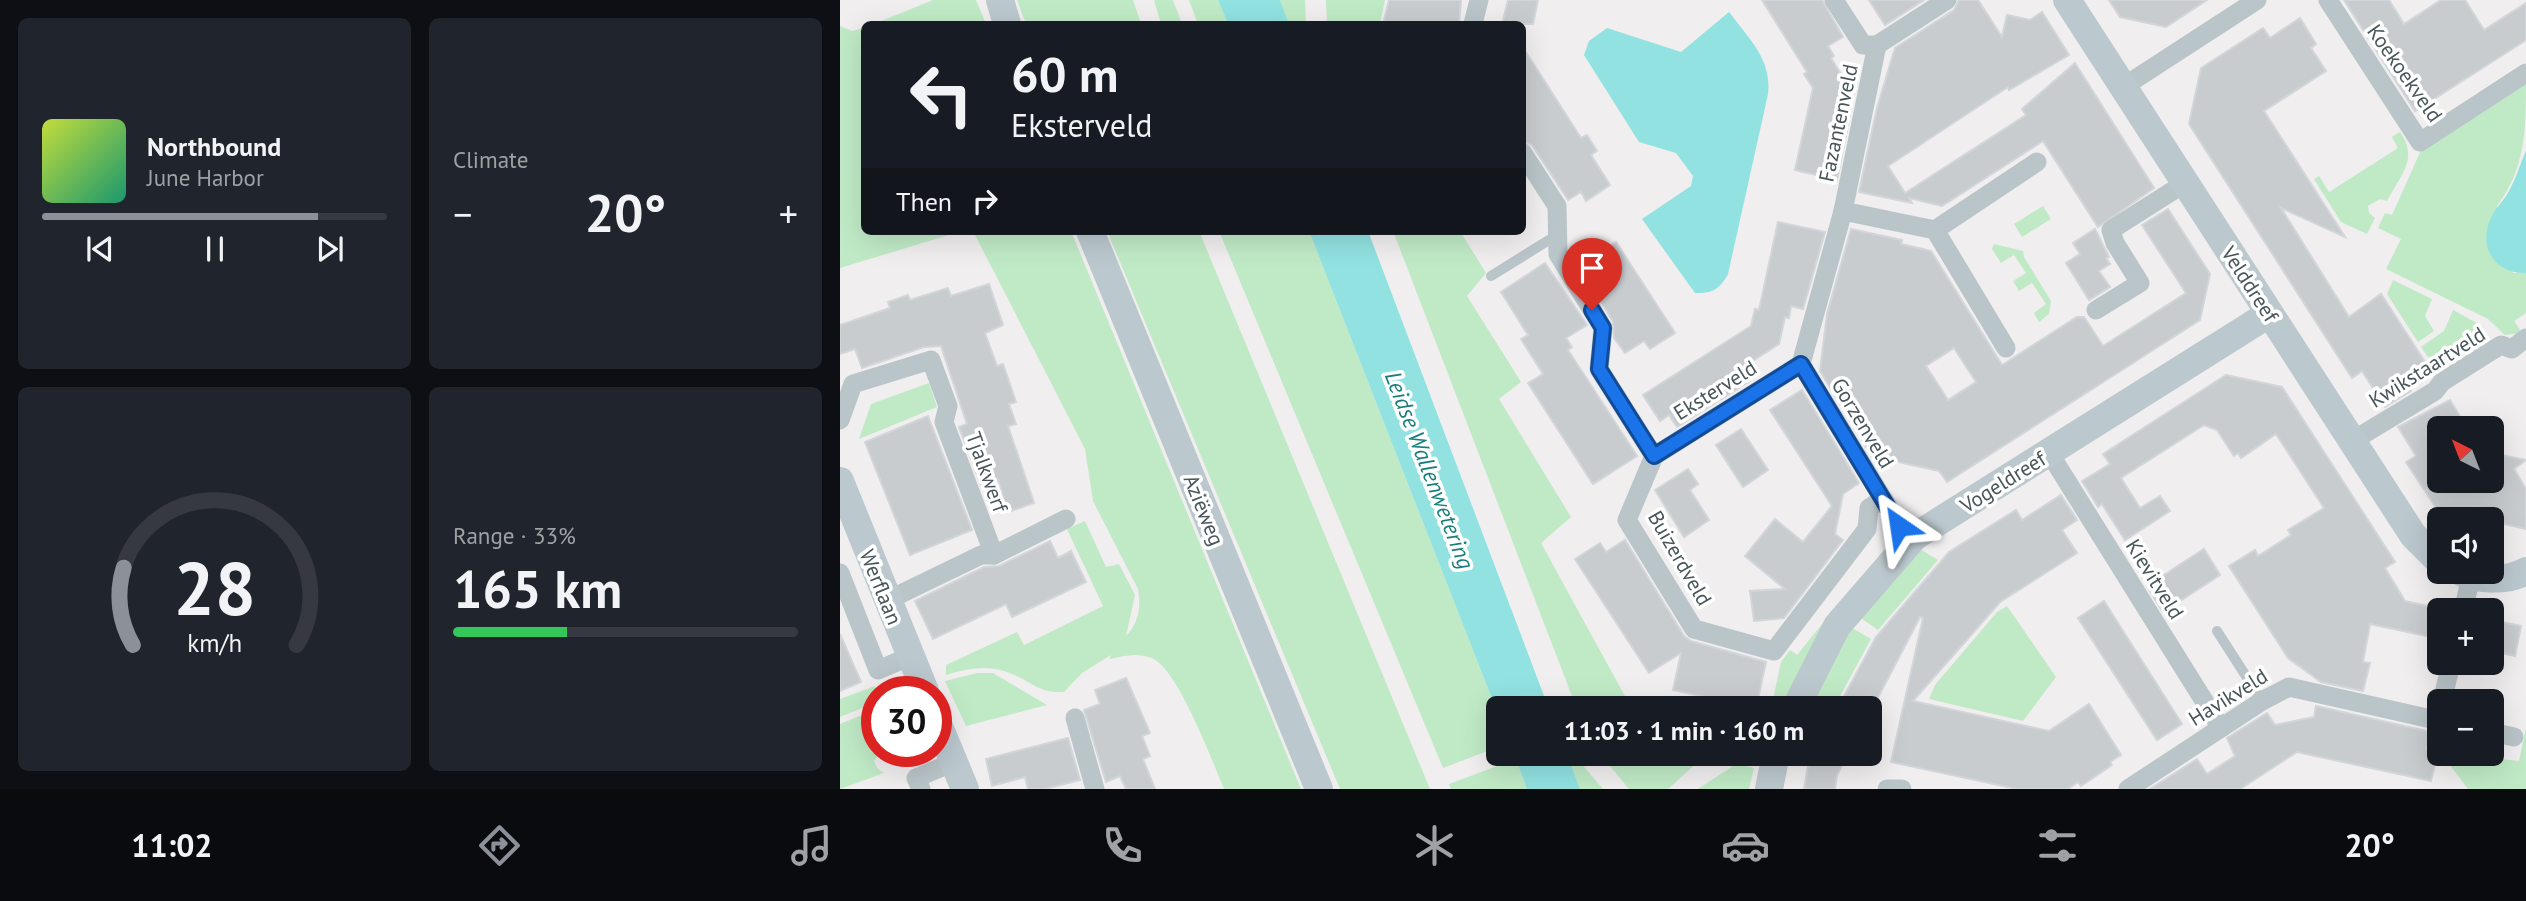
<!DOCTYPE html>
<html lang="en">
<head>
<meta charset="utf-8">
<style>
  body { margin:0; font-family:"PT Sans",sans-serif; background:#20242c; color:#f1f3f6; height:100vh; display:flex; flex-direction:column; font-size:26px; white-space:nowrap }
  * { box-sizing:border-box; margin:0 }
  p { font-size:23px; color:#9ea1a6 }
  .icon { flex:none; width:38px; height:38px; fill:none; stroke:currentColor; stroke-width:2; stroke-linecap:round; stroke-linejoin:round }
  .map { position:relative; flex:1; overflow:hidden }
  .sheet { display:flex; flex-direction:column; gap:18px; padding:18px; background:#0d0f14; width:840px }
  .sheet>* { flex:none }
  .guide { position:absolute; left:21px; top:21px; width:665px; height:214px; border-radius:10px; box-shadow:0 7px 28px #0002; background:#171b24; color:#f1f3f6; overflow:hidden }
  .needle { width:46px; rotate:318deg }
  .fabs { position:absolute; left:1587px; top:416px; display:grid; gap:14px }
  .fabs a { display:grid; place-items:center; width:77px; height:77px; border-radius:10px; background:#171b24; box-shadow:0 7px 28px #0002; font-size:35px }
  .speed { position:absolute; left:21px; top:676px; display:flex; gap:14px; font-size:35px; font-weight:700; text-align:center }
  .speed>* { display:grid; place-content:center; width:91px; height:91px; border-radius:50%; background:#171b24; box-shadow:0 7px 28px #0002; line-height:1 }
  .speed .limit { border:10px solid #d22; background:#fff; color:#111 }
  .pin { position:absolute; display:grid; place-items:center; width:60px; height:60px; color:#fff; margin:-72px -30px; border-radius:50% 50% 50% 0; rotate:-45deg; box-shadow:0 0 7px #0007 }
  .pin .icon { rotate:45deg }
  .me { position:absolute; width:77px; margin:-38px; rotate:328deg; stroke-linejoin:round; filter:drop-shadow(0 0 5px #0008) }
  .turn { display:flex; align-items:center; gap:24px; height:147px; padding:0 35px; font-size:32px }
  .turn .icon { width:91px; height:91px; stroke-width:2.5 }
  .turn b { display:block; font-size:49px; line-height:60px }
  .then { display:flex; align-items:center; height:66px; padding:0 35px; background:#0003; gap:14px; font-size:26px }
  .big { font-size:52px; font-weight:700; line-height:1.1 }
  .sheet .widget { flex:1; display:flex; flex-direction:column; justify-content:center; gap:10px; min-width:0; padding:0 24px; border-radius:10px; background:#20242c }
  .sheet .dial { align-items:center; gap:0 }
  .dial svg { height:182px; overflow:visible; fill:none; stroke:#363941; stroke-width:7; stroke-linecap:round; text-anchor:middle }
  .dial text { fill:#f1f3f6; stroke:none }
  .song { display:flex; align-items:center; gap:21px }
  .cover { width:84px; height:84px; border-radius:10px; background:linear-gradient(135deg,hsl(70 70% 55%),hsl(160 70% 35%)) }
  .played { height:7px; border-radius:4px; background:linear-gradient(90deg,#8c9099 80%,#363941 80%) }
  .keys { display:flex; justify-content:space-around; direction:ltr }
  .heat { display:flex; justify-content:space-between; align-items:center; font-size:38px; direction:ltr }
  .charge { height:10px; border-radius:5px; background:linear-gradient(90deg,#34c759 33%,#363941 0) }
  .sheet .tiles { flex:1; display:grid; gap:18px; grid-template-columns:repeat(2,1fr) }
  .trip { position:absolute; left:646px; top:696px; width:396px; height:70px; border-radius:10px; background:#171b24; box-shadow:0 7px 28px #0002; font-weight:700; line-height:70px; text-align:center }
  .dock { display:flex; height:112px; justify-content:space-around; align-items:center; background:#090b0e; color:#9ea1a6 }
  .dock .icon { width:49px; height:49px }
  .dock .on { color:#8c9099 }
  .dock b { font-size:32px; color:#f1f3f6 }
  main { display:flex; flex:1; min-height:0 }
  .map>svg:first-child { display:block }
</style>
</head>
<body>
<main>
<section class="sheet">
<div class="tiles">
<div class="widget">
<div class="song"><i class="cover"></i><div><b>Northbound</b><p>June Harbor</p></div></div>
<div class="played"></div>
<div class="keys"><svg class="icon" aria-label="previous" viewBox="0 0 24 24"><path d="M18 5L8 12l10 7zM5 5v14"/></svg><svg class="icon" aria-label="pause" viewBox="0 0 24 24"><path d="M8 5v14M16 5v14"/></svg><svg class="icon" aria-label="next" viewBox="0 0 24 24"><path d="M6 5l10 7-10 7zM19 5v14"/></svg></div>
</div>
<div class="widget"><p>Climate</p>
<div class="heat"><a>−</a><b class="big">20°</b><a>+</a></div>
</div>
<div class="widget dial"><svg viewBox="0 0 100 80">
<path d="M14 69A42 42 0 1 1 86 69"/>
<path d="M14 69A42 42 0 0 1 10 35" stroke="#8c9099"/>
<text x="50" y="56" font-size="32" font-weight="700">28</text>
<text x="50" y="72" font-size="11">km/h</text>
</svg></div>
<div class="widget"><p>Range · 33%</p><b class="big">165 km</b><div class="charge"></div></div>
</div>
</section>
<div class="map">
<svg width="1686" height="789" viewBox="0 0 1686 789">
  <rect width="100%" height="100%" fill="#f0eeee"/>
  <!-- green -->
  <g fill="#c0eac6">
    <polygon points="93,0 136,0 146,24 34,24"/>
    <polygon points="177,0 293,0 301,24 186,24"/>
    <polygon points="314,0 333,0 342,24 321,24"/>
    <polygon points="349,0 378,0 388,24 358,24"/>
    <polygon points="440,0 465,0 466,24 449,24"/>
    <polygon points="486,0 545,0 540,24 487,24"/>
    <polygon points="0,26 12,31 24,28 24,231 122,231 0,268"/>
    <path d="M1686,81C1686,129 1686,167 1657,206L1673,273H1686V313L1674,321L1682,333L1665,335L1648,319L1546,269L1561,239L1538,228L1545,213L1552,215L1582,148Z"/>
    <path d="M1560,132C1579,159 1561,174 1547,201L1540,199L1528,206L1529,213L1535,218L1527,234L1501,222L1474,179L1479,176L1489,192L1558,148L1552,137Z"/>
    <polygon points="1203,206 1211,219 1182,237 1174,224"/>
    <path d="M133,231H231L461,789H384C372,761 338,669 312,658C296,652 285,656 269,659L271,655L242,673L224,692C198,693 194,683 172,674C150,664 128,668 106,675V665L177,632L184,645L263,606L227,529L245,521L266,567L279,564L295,595L286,636C299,623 301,606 298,589L253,501L245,449Z"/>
    <polygon points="267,231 359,231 590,789 500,789"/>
    <polygon points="379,231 469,231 658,714 658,747 603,768"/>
    <polygon points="553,231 620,231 646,273 627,296 681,382 659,399 731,517 701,543 792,709 737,709"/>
    <polygon points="1154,244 1183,251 1184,257 1211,301 1209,314 1199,322 1194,313 1206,304 1192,283 1179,291 1173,281 1186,273 1174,255 1161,263 1152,249"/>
    <polygon points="1553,280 1592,299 1585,316 1594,331 1578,342 1547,294"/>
    <polygon points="1613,310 1644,327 1596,357 1603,368 1598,371 1581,347 1604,331"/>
    <polygon points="89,383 97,407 19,439 31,404"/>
    <polygon points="1075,546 1098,560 1038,630 1015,614"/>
    <polygon points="1167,606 1216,677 1183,721 1089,699 1095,685 1157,612"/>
    <polygon points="996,607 946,709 931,709 941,662 950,650 957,655"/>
    <polygon points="1007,625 1031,639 993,709 964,709"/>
    <polygon points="137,673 153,673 207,705 126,726 105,681"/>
    <polygon points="35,686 37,702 0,717 0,699"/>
    <polygon points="37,709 37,751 41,751 34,761 37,768 44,773 0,789 0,724"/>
    <polygon points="1686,728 1686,789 1628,789 1610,765 1612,754 1679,761"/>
    <polygon points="727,754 733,754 763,789 740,789"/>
    <polygon points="760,754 857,754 860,760 828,789 789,789"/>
    <polygon points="676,759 687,789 611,789 609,784"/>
    <polygon points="896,764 914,768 909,789 858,789"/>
  </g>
  <!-- water -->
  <g fill="#91e2e1">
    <polygon points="378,0 440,0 449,24 388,24"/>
    <path d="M889,12C909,39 932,59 928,94L888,274C880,289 872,294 855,293L802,219L851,186L853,176L836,153L799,142L744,55L749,41L767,28L841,52Z"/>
    <path d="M1686,151V273C1655,274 1637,247 1651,218C1655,208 1664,201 1669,191C1676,179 1680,164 1686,151Z"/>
    <polygon points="469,231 528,231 709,709 658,709 658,714"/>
    <polygon points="674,754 727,754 740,789 687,789"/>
  </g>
  <!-- building -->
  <g fill="#c8cccf" stroke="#d2d5d9" stroke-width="2" fill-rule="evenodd">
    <polygon points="549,0 621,0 619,24 543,24"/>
    <polygon points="668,0 698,0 693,24 662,24"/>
    <polygon points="922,0 982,0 1003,37 988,46 994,56 991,58 1005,81 1000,106 1011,109 997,180 955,170 973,88 964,74 967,72"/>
    <polygon points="1029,0 1084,0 1045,25"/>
    <polygon points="1119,0 1138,0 1162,37 1167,15 1190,20 1202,12 1229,55 1169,90 1168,87 1048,166 1065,193 1186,115 1182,109 1235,63 1314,188 1258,227 1203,141 1102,206 1069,198 1072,203 1019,192 1037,108 1055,48 1114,10"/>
    <polygon points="1269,0 1367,0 1326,27 1280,17"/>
    <polygon points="1504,0 1549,0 1564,24 1601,0 1625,0 1644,30 1686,3 1686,40 1575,111"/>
    <polygon points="1460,18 1476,44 1471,48 1486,71 1424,111 1505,237 1441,208 1509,317 1541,294 1587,365 1564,380 1571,391 1545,407 1522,371 1512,378 1349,124 1361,68 1423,28 1430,38"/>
    <polygon points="682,46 741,138 747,135 757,151 751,155 770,185 746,201 741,192 728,200 692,145 682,140"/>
    <path d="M1328,209L1370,274L1360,320L1107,482L1099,471L1054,461L1040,470L980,371L987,314L1011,229L1062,240L1061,244L1091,251L1162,365L1237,317H1244L1263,346L1346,293L1302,225ZM1114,348L1136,382L1108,400L1086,366Z"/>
    <polygon points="938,222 985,232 963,309 951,306 949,318 945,317 939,344 902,368 910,381 837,427 829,415 820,421 803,395 911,326 915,309 919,310"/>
    <polygon points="1255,229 1269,257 1266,258 1270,264 1259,271 1270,287 1249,300 1226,263 1240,254 1233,243"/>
    <polygon points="776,242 835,333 810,349 804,341 785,353 774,338 773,322 745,274 757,267 751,258"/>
    <polygon points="705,263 747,325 726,338 732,347 728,350 797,456 753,484 688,383 703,374 681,339 688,335 661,292"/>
    <polygon points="149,284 163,325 145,333 157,366 163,364 176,402 169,404 176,424 168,426 194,503 168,512 158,480 141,485 119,427 127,424 101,346 84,347 22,368 15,349 0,354 0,325 50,308 48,302 68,295 70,300 108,288 111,296"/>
    <polygon points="1386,375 1442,387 1555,562 1545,568 1565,601 1602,609 1596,638 1530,624 1523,662 1530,663 1523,691 1481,682 1448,658 1389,566 1415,550 1418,556 1451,535 1448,530 1484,508 1436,434 1401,458 1398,453 1394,456 1377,430 1364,425 1281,478 1300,508 1320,496 1330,511 1285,540 1262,504 1258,507 1242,481 1270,464 1263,454"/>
    <polygon points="962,390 1019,483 1003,494 995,534 1003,540 972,581 944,618 914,621 910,591 945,589 905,556 935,519 963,542 992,506 930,410"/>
    <polygon points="1610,400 1622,420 1609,429 1600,429 1600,481 1652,481 1652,453 1686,460 1674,469 1686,489 1686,529 1660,523 1662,516 1627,508 1625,516 1600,510 1600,514 1566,462 1576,456 1558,427"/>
    <polygon points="88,416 132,530 70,555 25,442"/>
    <polygon points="901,429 928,470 903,487 876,445"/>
    <polygon points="848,469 858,484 850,490 869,520 844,537 815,490"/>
    <polygon points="1221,495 1237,520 1222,530 1237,553 1160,602 1073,701 1209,731 1249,704 1281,755 1270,762 1272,765 1241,786 1238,782 1228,789 1177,789 1051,762 1083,618 1080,617 1032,709 997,709 1036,637 1109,552 1176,510 1182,520"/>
    <polygon points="785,540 844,636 851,641 926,662 916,708 833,690 841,653 809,673 735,559 760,543 766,552"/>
    <polygon points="210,541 218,558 231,551 246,582 172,617 166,604 93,639 75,601 144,567 159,566"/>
    <polygon points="1364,549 1380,575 1323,612 1307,586"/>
    <polygon points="1264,601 1342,724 1317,740 1238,618"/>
    <polygon points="1652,620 1681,626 1675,656 1652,651"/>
    <polygon points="0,634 21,682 0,691"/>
    <polygon points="286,678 310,733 302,736 310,756 303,759 315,789 286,789 280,776 266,782 244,710 260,704 255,690"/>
    <polygon points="1476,706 1591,732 1587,749 1598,752 1591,781 1457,752 1400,789 1310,789 1357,759 1367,774 1395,756 1387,738 1427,713 1435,725 1474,717"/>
    <polygon points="228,738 240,780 205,789 188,789 185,777 152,786 146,759"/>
    <polygon points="970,754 1008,754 997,775 995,789 964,789"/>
  </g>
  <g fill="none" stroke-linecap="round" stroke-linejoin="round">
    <!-- lane -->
    <g stroke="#bac5c9" stroke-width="10">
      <polyline points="651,276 717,235"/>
      <polyline points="1377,631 1422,701"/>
    </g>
    <!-- street -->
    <g stroke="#bac5c9" stroke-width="19">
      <polyline points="994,0 1023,45 1037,45 1107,0"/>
      <polyline points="1488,0 1580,142 1686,73"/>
      <polyline points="633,24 639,0"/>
      <polyline points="1283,87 1417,0"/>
      <polyline points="682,152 717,206 718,254 763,328 759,369 814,456 787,520 854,629 934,651 1027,529 1029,508 1043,499"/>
      <polyline points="1003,211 1095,230 1166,348"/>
      <polyline points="1095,230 1197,162"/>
      <polyline points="1256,310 1300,283 1275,243 1271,230 1345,183"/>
      <polyline points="961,364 1003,211 1037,45"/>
      <polyline points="961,364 1059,525 1074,537"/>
      <polyline points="0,420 13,384 91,360 108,406 104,422 154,555"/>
      <polyline points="1512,441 1595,391 1602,382 1661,345 1672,349 1686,338"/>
      <polyline points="1210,454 1381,728"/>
      <polyline points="814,456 961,364"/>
      <polyline points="0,573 38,670 71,656"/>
      <polyline points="46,601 141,555 154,555 226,519"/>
      <polyline points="1623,611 1631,577"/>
      <polyline points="1602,702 1611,663"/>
      <polyline points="235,718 255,789"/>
      <polyline points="1652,732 1674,737"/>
      <polyline points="81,789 76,778 114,762"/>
      <polyline points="1047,789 1062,789"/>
      <polyline points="1288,789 1422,701 1449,687 1600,721"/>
    </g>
    <!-- secondary -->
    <g stroke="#bbc8ce" stroke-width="28">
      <polyline points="160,0 167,24"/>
      <polyline points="1227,0 1573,535 1600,562"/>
      <polyline points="250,231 479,789"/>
      <polyline points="0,481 85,691"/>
      <path d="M1621,572C1639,581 1669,581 1686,571"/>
      <polyline points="955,709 997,626 1074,537 1429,314"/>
      <polyline points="96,719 125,789"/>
      <polyline points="929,789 936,754"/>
    </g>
  </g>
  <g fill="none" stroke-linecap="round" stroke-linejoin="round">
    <!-- route casing -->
    <g stroke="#114b97" stroke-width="18">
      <polyline id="route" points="752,310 763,328 759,369 814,456 961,364 1059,526"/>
    </g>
    <!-- route -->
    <use href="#route" stroke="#1a73e8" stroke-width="12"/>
  </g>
  <g text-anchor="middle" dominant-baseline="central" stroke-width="7" stroke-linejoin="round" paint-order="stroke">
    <!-- street labels -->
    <g font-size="21" fill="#485559" stroke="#fff">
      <text transform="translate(1565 73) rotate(55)">Koekoekveld</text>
      <text transform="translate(998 123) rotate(-78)">Fazantenveld</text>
      <text transform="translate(1410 284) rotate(57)">Velddreef</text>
      <text transform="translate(1587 367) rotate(-32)">Kwikstaartveld</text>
      <text transform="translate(875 390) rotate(-32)">Eksterveld</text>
      <text transform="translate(1023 423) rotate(59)">Gorzenveld</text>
      <text transform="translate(147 472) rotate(70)">Tjalkwerf</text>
      <text transform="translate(1163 482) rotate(-32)">Vogeldreef</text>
      <text transform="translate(364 510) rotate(68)">Aziëweg</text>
      <text transform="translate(840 558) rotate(60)">Buizerdveld</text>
      <text transform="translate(1315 579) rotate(58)">Kievitveld</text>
      <text transform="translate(41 587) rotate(68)">Werflaan</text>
      <text transform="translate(1388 697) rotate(-32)">Havikveld</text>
    </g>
    <!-- water labels -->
    <g font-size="23" font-style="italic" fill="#187e7c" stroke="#fff">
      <text transform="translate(590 470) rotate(69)">Leidse Wallenwetering</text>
    </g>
  </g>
</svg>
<div class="fabs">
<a><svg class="needle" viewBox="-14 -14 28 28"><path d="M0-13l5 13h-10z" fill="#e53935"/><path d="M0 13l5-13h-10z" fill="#9ea1a6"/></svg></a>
<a><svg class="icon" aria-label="sound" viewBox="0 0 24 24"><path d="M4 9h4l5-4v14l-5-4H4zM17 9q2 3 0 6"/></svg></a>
<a>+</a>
<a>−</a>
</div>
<div class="speed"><div class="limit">30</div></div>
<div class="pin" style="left:752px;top:310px;background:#d93025"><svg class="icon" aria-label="arrive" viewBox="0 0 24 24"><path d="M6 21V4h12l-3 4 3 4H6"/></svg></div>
<svg class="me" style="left:1059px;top:526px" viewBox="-20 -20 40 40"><path d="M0-17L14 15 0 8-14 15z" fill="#1a73e8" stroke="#fff" stroke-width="4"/></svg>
<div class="trip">11:03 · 1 min · 160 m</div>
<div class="guide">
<div class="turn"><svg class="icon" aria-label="left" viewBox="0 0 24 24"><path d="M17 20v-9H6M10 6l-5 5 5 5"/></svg><div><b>60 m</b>Eksterveld</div></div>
<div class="then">Then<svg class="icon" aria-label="right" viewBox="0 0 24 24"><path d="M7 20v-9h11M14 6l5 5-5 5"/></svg></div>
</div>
</div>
</main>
<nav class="dock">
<b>11:02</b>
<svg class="icon on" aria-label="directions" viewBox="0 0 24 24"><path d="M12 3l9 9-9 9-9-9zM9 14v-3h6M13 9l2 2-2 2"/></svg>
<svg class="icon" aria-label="music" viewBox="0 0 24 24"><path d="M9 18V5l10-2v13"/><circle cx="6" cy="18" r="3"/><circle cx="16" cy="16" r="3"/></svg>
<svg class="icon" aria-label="phone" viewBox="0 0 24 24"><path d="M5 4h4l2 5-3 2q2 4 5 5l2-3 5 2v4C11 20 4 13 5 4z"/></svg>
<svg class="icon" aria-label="climate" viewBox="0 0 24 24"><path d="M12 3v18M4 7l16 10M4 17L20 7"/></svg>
<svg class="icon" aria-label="car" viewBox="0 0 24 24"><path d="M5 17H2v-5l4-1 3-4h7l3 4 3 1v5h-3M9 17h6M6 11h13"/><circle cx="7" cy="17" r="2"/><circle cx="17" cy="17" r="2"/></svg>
<svg class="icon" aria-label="filters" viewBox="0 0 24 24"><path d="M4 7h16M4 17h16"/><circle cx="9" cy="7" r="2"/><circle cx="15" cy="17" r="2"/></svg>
<b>20°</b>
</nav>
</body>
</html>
